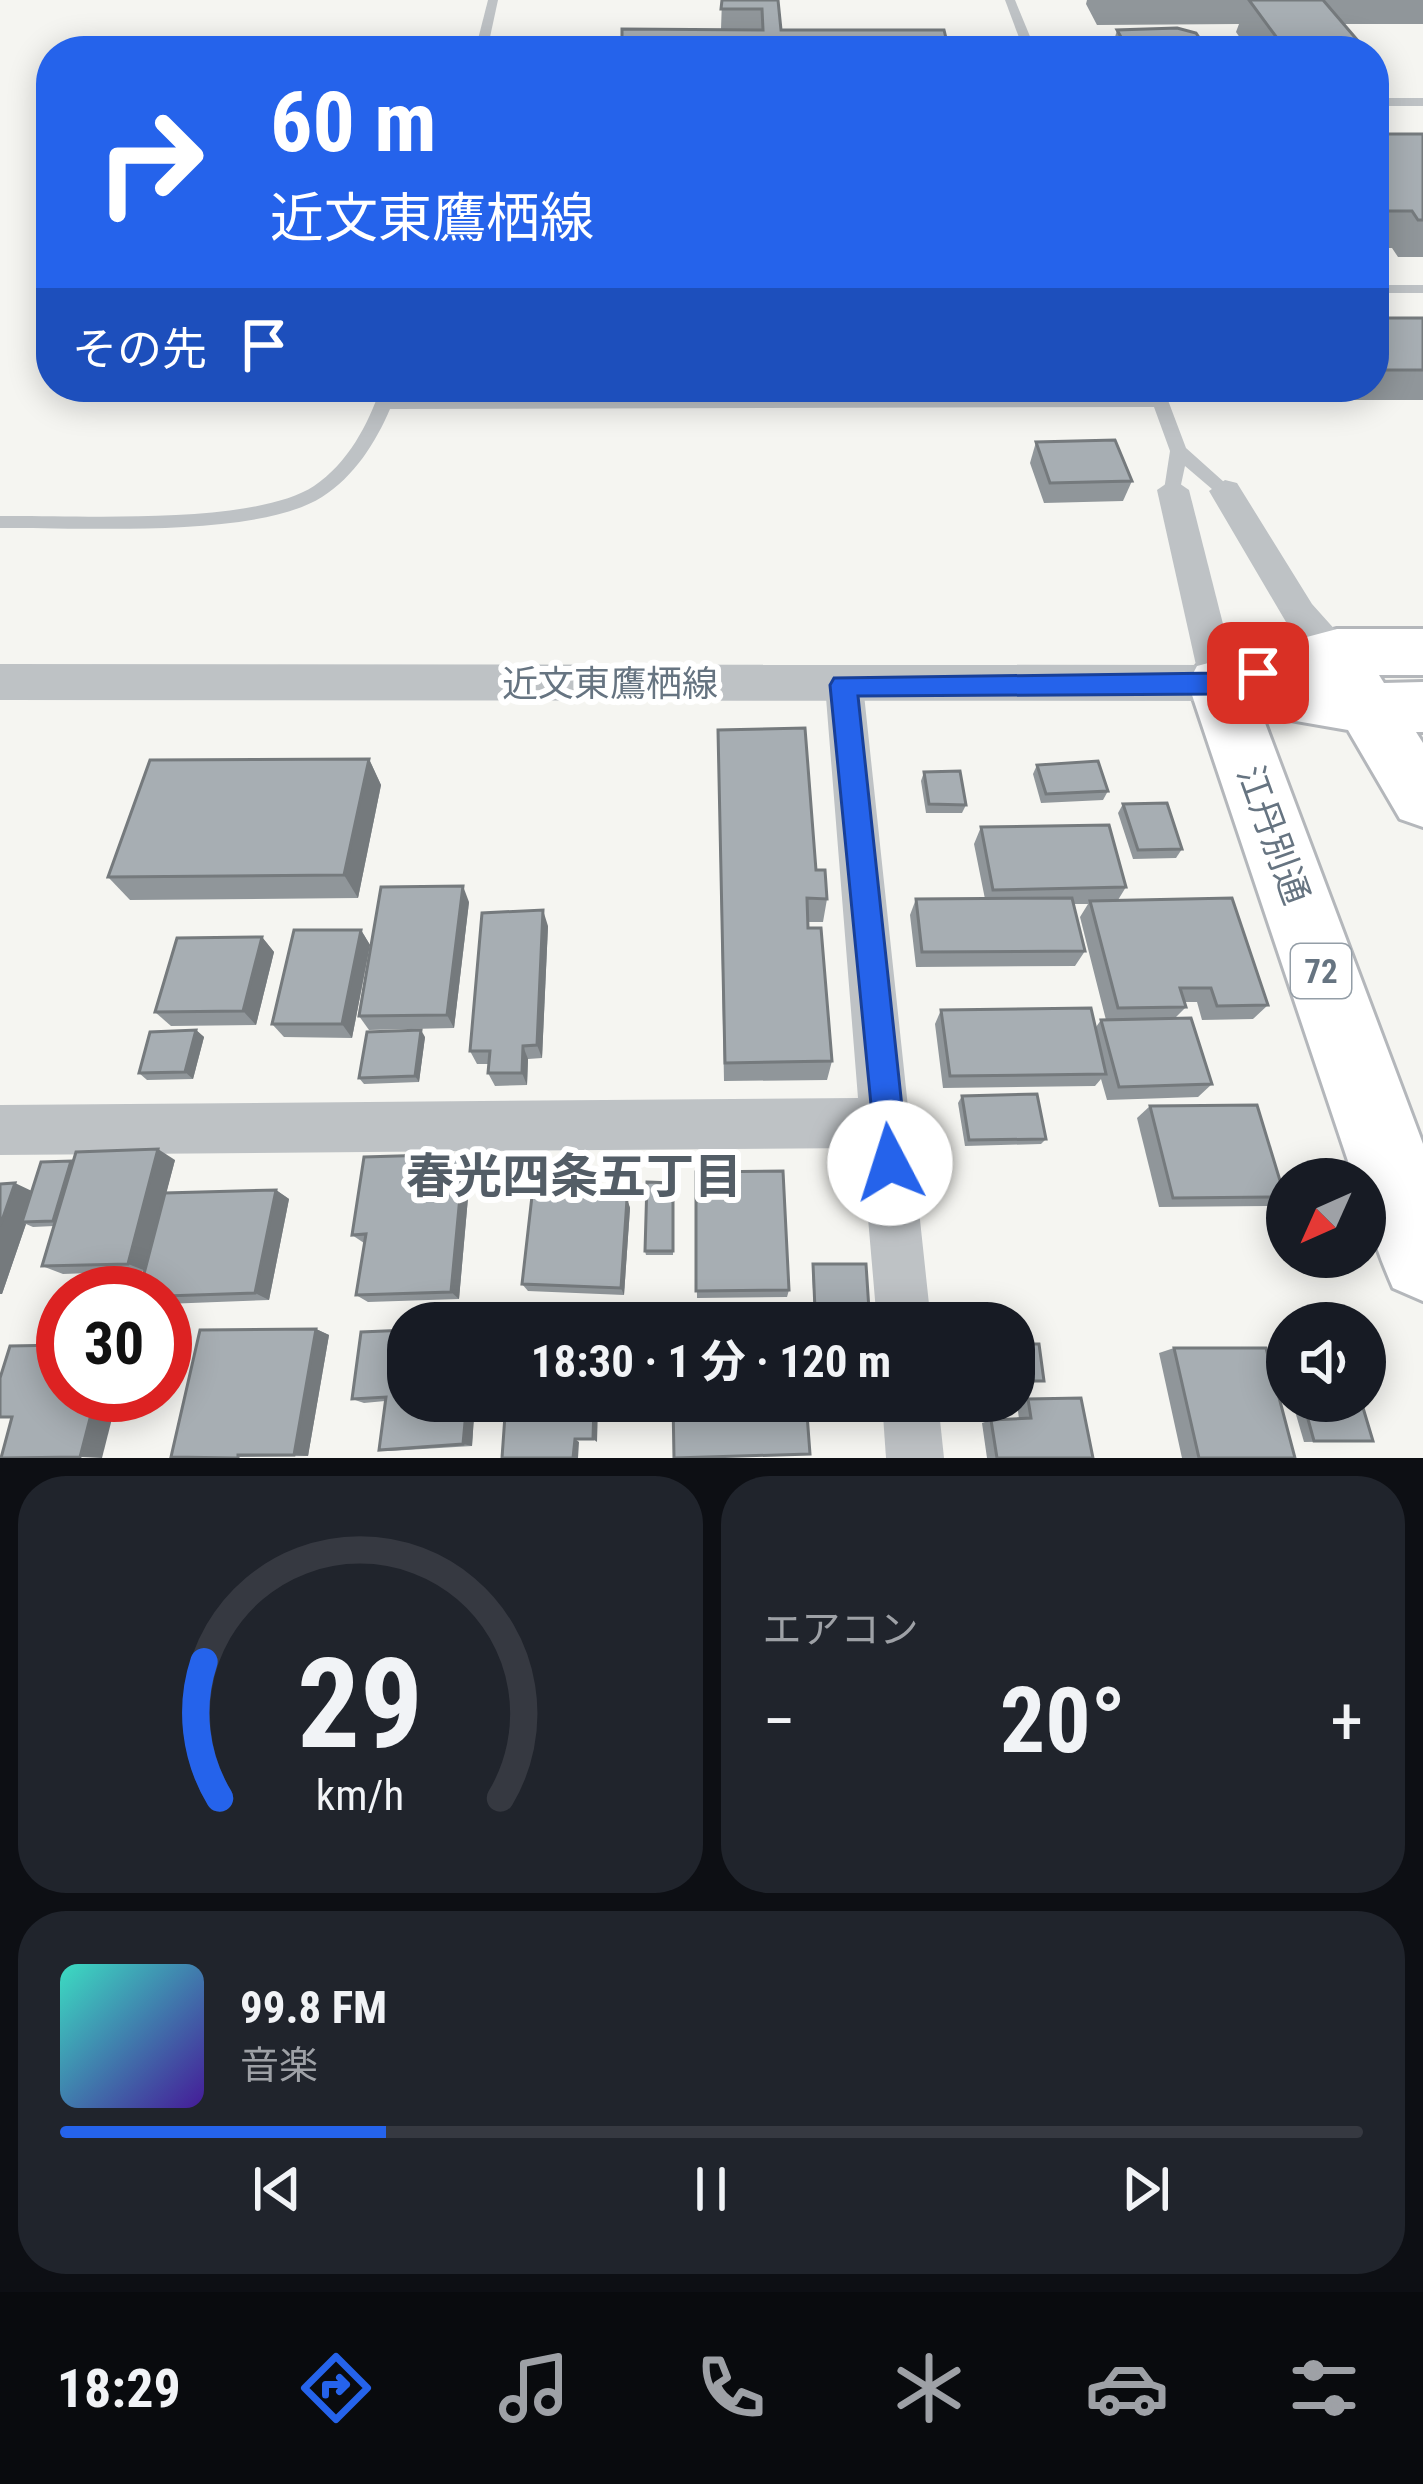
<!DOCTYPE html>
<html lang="ja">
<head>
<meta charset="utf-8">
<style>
  body { margin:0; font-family:"Roboto Condensed","Noto Sans JP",sans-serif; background:#20242c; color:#f1f3f6; height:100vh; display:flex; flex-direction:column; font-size:45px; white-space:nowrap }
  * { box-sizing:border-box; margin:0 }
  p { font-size:39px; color:#9ea1a6 }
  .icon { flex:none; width:66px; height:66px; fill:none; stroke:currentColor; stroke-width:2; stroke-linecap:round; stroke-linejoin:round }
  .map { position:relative; height:1458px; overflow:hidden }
  .details { display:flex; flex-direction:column; gap:18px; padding:18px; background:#0d0f14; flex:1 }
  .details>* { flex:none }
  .banner { position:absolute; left:36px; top:36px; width:1353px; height:366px; border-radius:48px; box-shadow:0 6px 30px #0003; background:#2563eb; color:#fff; overflow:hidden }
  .needle { width:78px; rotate:225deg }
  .controls { position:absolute; left:1266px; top:1158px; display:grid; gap:24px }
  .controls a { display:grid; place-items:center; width:120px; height:120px; border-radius:50%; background:#171b24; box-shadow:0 6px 30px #0003; font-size:60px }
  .speed { position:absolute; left:36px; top:1266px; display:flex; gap:24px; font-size:60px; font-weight:700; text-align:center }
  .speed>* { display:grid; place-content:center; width:156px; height:156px; border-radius:50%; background:#171b24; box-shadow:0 6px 30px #0003; line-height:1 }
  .speed .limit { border:18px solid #d22; background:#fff; color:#111 }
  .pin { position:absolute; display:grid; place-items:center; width:102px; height:102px; color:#fff; margin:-51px; border-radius:24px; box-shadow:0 6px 18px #0006 }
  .me { position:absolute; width:132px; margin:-66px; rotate:355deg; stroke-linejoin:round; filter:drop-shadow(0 0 9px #0008) }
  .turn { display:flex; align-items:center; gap:42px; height:252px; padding:0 36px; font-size:54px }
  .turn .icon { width:156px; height:156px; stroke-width:2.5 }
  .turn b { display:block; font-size:84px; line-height:102px }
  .then { display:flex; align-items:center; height:114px; padding:0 36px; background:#0003; gap:24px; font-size:45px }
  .big { font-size:90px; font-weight:700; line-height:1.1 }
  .details .tile { flex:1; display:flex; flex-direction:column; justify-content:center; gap:18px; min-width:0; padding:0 42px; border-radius:48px; background:#20242c }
  .details .dial { align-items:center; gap:0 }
  .dial svg { height:312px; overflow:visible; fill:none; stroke:#363941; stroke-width:7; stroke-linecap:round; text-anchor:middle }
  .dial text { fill:#f1f3f6; stroke:none }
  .song { display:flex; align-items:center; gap:36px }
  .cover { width:144px; height:144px; border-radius:18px; background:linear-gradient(135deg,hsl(170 70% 55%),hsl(260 70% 35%)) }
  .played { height:12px; border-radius:6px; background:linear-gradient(90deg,#2563eb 25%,#363941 25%) }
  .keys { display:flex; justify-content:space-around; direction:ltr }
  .heat { display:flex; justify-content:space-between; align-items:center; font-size:66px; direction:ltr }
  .details .tiles { flex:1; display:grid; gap:18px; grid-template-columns:1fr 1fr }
  .tile:last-child { grid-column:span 2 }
  .trip { position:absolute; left:387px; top:1302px; width:648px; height:120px; border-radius:48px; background:#171b24; box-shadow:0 6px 30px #0003; font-weight:700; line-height:120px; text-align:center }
  .dock { display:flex; height:192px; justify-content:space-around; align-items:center; background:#090b0e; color:#9ea1a6 }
  .dock .icon { width:84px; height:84px }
  .dock .on { color:#2563eb }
  .dock b { font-size:54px; color:#f1f3f6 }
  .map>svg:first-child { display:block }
</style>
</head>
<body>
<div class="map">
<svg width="1423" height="1458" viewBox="0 0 1423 1458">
  <rect width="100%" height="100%" fill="#f5f5f1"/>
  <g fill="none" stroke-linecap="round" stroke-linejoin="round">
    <!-- primary casing -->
    <g stroke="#b4b7bb" stroke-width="6">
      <path id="primary" d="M1337,629H1423V675H1379L1384,683L1423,682V732H1416L1423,743V827L1400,819L1348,730L1262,715L1423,1144V1301L1393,1288C1377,1251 1365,1219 1365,1179H1354L1188,683L1197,666Z"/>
    </g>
    <!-- service -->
    <g fill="#bec2c5" fill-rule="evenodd">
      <polygon points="488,0 498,0 487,51 475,51"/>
      <polygon points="1005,0 1015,0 1036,51 1024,51"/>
      <rect x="1374" y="98" width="49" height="8"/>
      <rect x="1374" y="285" width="49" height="8"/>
      <path d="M381,387H397L393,399L1151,397L1147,387H1163L1186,448L1234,491L1225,497L1219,495L1185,466L1179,494H1167L1164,490L1170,451L1154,407L390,409C376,442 354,477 322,497C255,539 81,527 0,528V516C76,515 253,526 314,486C348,463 368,425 381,387Z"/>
    </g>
    <!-- minor -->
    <g fill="#bec2c5" fill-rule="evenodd">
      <polygon points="1173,479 1189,490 1238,683 1232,693 1219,698 1206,693 1200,683 1157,490"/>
      <polygon points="1225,480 1237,483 1312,604 1355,652 1350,662 1324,662 1286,622 1209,491"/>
      <polygon points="844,670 857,675 863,685 931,1323 877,1323 862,1148 0,1155 0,1105 858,1098 825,685 831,675"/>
      <polygon points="882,1401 938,1401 944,1458 886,1458"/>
    </g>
    <!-- tertiary -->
    <polygon fill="#bec2c5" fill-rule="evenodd" points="0,664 1219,665 1235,670 1242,683 1235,696 1219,701 0,700"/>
    <!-- primary -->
    <use href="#primary" fill="#fff" fill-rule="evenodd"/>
  </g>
  <!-- wall -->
  <g fill="#90969a">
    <polygon points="722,0 778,0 781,30 946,38 622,39 721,29"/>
    <polygon points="1087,0 1423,0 1423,24 1344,24 1359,42 1354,51 1249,51 1236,32 1239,24 1097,25 1086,4"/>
    <polygon points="1117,30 1208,51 1113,51 1112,48"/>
    <polygon points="1374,134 1423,134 1423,257 1398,257 1392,248 1374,248"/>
    <polygon points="1374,318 1423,318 1423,400 1344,400 1337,387 1374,387"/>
    <polygon points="1036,442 1132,481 1123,501 1044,503 1030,463"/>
    <polygon points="718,756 816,870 827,899 823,922 808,922 832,1061 827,1080 724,1081"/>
    <polygon points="369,759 381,785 358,898 130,900 108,877"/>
    <polygon points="1037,765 1108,791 1103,800 1041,803 1033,774"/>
    <polygon points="924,772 966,805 962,813 926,813 921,781"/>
    <polygon points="1123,804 1182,849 1176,858 1133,859 1118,813"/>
    <polygon points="981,827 1126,887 1118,900 1268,1005 1253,1019 1202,1020 1197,1002 1185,1002 1186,1007 1175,1018 1212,1084 1198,1097 1107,1100 1101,1079 1095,1086 943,1088 935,1024 941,1010 1096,1027 1101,1020 1106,1020 1080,917 1088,904 1073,904 1085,951 1075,966 916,967 910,915 916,899 985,899 974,844"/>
    <polygon points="469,902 454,1028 369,1030 359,1016"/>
    <polygon points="548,926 542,1058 528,1059 527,1085 495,1086 488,1073 489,1064 477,1064 470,1051"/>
    <polygon points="361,930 370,945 352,1038 284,1037 272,1024"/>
    <polygon points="262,937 274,952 256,1025 171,1026 155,1012"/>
    <polygon points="196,1030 204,1037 193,1079 147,1080 139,1073"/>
    <polygon points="425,1037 419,1082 364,1084 359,1078"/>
    <polygon points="962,1096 1046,1139 1041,1144 965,1146 958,1103"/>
    <polygon points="1150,1106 1285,1197 1267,1206 1159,1207 1137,1118"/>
    <polygon points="464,1154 471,1164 459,1299 368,1302 356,1295 364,1243 352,1235"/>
    <polygon points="175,1160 166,1193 276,1190 289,1199 269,1300 165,1304 165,1293 145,1271 63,1274 42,1266 54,1226 33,1227 26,1224 2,1294 0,1294 0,1184 32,1191 71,1161"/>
    <polygon points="696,1172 789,1290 787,1297 697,1298"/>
    <polygon points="673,1183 673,1255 646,1255 645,1251"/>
    <polygon points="627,1199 630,1208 624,1295 528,1291 522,1284"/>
    <polygon points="813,1264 869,1310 866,1313 814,1313 812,1268"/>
    <polygon points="316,1329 329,1335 308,1456 179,1458"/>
    <polygon points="361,1332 408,1401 475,1401 472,1446 390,1451 379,1450 385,1401 364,1403 352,1399"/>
    <polygon points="1174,1348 1295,1458 1182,1458 1159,1353"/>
    <polygon points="1287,1352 1287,1381 1280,1354"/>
    <polygon points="1028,1399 1093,1458 987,1458 982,1423 991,1420 1019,1419 1017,1403"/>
    <polygon points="1292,1401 1361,1401 1373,1441 1304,1442"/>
  </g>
  <!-- shaded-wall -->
  <g fill="#757a7d">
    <polygon points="369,759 381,785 358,898 344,875"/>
    <polygon points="463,886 469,902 454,1028 447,1015"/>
    <polygon points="543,910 548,926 542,1058 537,1045"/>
    <polygon points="361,930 370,945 352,1038 342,1024"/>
    <polygon points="262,937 274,952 256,1025 243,1011"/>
    <polygon points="196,1030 204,1037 193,1079 185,1072"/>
    <polygon points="421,1030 425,1037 419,1082 415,1076"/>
    <polygon points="523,1046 528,1059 527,1085 522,1073"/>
    <polygon points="158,1149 175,1160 146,1271 128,1264"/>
    <polygon points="464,1154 471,1164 459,1299 451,1292"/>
    <polygon points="15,1183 36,1193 22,1222 26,1224 2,1294 0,1294 0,1226"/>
    <polygon points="276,1190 289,1199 269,1300 255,1293"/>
    <polygon points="627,1199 630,1208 624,1295 621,1288"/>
    <polygon points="316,1329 329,1335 308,1456 294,1455"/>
    <polygon points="96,1395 118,1395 102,1458 80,1457"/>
    <polygon points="467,1401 475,1401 472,1446 463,1444"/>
    <polygon points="594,1405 598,1408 597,1442 593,1439"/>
    <polygon points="575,1439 579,1442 578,1458 573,1458"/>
  </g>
  <!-- building -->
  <g fill="#a7aeb3" stroke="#757a7d" stroke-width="3">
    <polygon points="722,0 778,0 781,30 944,30 946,38 956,38 960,51 604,50 605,39 622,39 622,29 763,30 762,9 721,9"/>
    <polygon points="1249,0 1323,0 1359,42 1280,42"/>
    <polygon points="1177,28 1196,33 1208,51 1129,51 1117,30"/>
    <polygon points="546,46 570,46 570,51 545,51"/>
    <polygon points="1374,134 1423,134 1423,220 1418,220 1412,211 1374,211"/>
    <rect x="1374" y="318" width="49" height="52"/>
    <polygon points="1115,440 1132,481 1050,483 1036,442"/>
    <polygon points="805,728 816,870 825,870 827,899 807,898 808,928 821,928 832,1061 725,1063 718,730"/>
    <polygon points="369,759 344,875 108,877 150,760"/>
    <polygon points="1098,761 1108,791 1046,794 1037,765"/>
    <polygon points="960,771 966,805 929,804 924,772"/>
    <polygon points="1167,803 1182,849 1138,850 1123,804"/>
    <polygon points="1109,825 1126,887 993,890 981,827"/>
    <polygon points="463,886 447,1015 359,1016 381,887"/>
    <polygon points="1072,898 1085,951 922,952 916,899"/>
    <polygon points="1232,898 1268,1005 1217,1006 1211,988 1180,988 1186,1007 1118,1008 1090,901"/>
    <polygon points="543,910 537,1045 523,1046 522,1073 488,1073 490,1051 470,1051 482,913"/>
    <polygon points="294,930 361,930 342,1024 272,1024"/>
    <polygon points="262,937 243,1011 155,1012 177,938"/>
    <polygon points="1091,1008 1106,1074 950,1076 941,1010"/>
    <polygon points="1191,1018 1212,1084 1119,1087 1101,1020"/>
    <polygon points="196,1030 185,1072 139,1073 150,1032"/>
    <polygon points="421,1030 415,1076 359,1078 367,1032"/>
    <polygon points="1037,1094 1046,1139 969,1140 962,1096"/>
    <polygon points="1257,1105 1285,1197 1173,1198 1150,1106"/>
    <polygon points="158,1149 128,1264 42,1266 76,1152"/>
    <polygon points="464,1154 451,1292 356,1295 366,1234 352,1235 364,1157"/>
    <polygon points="71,1161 53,1221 22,1222 41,1162"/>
    <polygon points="783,1171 789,1290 696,1291 696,1172"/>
    <polygon points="647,1182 673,1183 673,1251 645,1251"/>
    <polygon points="15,1183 0,1226 0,1184"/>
    <polygon points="276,1190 255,1293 165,1296 165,1293 139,1293 165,1193"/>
    <polygon points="532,1196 627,1199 621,1288 522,1284"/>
    <polygon points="813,1264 866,1264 869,1310 815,1309"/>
    <polygon points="785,1319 786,1323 703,1323"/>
    <polygon points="316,1329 294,1455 238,1455 238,1458 171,1457 200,1330"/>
    <polygon points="408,1330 408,1401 467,1401 463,1444 379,1450 386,1397 352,1399 361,1332"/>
    <polygon points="1014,1344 1039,1344 1044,1381 1014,1381"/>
    <polygon points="63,1345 63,1395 96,1395 80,1457 1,1458 12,1417 0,1417 0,1378 10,1346"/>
    <polygon points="1174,1348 1266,1348 1295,1458 1199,1458"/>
    <polygon points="1081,1398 1093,1458 997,1458 991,1420 1031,1418 1028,1399"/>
    <polygon points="506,1401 576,1401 576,1405 594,1405 593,1439 575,1439 573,1458 502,1458"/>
    <polygon points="673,1401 806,1401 810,1454 674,1458"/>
    <polygon points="1303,1401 1361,1401 1373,1441 1314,1441"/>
  </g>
  <!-- route -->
  <polygon fill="#2563eb" stroke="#184099" stroke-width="3" points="1258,663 1268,666 1268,680 1220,694 858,696 908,1163 903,1176 890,1181 878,1176 830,685 834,678 1220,673"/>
  <g text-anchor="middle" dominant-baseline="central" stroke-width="12" stroke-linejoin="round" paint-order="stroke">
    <!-- shield labels -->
    <rect fill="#fff" stroke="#949ea7" stroke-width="3" x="1291" y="944" width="60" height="54" rx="9"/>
    <g font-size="33" font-weight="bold" fill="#667481">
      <text x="1321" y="971">72</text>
    </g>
    <!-- street labels -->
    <g font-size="36" fill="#667481" stroke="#fff">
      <text x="610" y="684">近文東鷹栖線</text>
      <text transform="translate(1273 835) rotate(70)">江丹別通</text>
    </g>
    <!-- near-neighbourhood labels -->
    <g font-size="48" font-weight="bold" fill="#535d66" stroke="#fff">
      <text x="574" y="1176">春光四条五丁目</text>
    </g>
  </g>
</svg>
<div class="controls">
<a><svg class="needle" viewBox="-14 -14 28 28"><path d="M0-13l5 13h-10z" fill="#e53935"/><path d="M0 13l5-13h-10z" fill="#9ea1a6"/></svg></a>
<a><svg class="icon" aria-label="sound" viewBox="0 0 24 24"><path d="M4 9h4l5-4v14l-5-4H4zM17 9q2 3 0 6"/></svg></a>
</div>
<div class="speed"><div class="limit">30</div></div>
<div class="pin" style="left:1258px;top:673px;background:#d93025"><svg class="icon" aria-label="arrive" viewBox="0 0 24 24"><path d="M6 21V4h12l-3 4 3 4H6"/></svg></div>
<svg class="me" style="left:890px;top:1163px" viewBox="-20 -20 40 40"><circle r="19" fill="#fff"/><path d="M0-13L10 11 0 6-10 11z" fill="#2563eb"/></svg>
<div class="trip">18:30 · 1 分 · 120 m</div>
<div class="banner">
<div class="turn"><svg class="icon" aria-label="right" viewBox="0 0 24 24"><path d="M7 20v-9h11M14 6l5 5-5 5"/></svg><div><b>60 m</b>近文東鷹栖線</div></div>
<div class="then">その先<svg class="icon" aria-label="arrive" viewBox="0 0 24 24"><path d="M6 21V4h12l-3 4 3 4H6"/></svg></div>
</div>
</div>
<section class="details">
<div class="tiles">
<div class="tile dial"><svg viewBox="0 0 100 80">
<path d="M14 69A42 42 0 1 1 86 69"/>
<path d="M14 69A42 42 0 0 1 10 34" stroke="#2563eb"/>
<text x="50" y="56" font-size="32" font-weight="700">29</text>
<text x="50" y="72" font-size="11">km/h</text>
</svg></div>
<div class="tile"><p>エアコン</p>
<div class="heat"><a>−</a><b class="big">20°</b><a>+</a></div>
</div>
<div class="tile">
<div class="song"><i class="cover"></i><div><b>99.8 FM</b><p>音楽</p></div></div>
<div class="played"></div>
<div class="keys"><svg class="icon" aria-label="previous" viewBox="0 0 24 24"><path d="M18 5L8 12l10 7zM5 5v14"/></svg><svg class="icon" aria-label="pause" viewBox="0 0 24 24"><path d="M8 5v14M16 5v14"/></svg><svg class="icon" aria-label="next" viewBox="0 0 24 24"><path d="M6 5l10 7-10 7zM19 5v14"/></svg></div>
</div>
</div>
</section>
<nav class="dock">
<b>18:29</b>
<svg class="icon on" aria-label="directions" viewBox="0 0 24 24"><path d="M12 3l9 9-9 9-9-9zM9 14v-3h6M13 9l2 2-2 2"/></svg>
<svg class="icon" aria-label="music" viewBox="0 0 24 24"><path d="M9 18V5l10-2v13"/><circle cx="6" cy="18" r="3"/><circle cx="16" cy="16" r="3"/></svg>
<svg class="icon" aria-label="phone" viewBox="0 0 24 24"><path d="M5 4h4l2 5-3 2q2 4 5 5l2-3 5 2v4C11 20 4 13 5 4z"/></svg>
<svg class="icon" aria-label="climate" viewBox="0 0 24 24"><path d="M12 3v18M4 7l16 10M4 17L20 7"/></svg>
<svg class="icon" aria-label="car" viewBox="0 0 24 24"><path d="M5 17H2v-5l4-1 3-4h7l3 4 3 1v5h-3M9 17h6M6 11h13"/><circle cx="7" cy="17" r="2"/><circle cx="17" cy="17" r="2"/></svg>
<svg class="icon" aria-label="filters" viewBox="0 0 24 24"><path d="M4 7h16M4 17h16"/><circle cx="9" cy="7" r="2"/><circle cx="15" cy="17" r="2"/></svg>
</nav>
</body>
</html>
